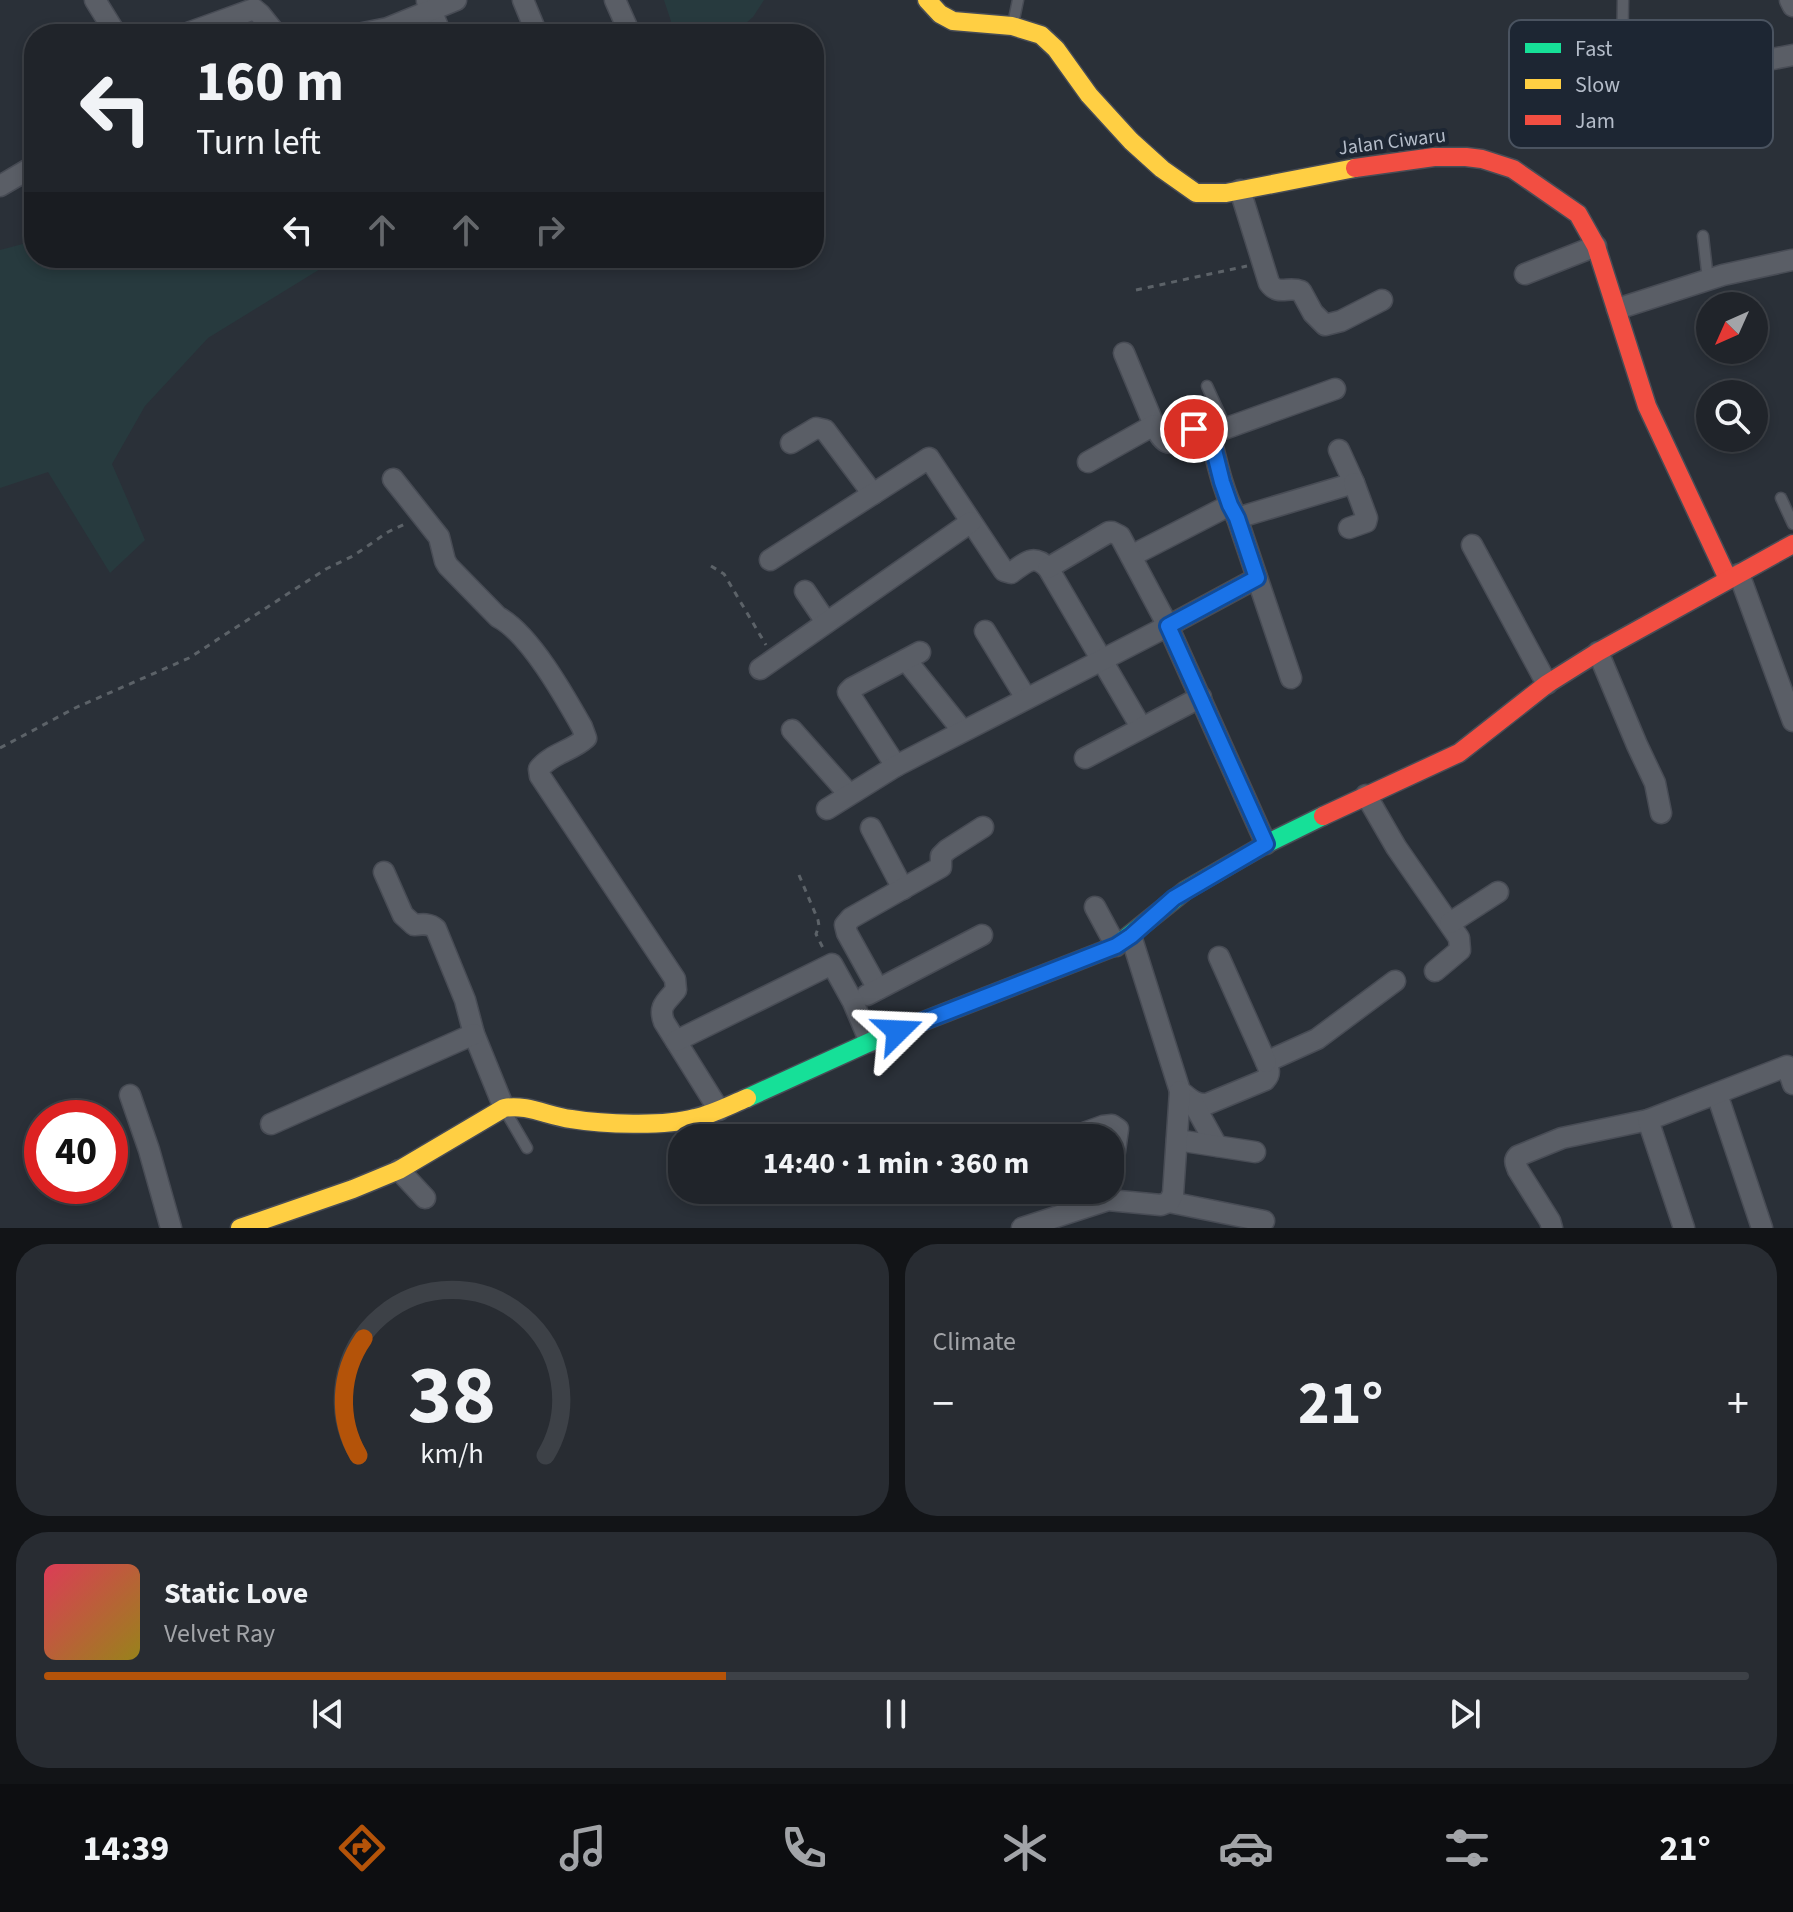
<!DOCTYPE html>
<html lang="en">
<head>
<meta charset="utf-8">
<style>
  body { margin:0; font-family:"Source Sans 3",sans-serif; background:#282c32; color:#f1f3f6; height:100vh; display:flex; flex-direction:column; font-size:30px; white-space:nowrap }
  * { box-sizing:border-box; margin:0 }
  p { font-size:26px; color:#a2a4a8 }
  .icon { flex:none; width:44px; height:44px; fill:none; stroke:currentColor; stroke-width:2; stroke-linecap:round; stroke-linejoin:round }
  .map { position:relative; height:1228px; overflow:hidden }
  .sheet { display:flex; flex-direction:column; gap:16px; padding:16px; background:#121417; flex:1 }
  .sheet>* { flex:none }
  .banner { position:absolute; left:24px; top:24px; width:800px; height:244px; border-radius:32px; box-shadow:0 4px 12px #0003,0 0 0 2px #3d4147; background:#20242a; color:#f1f3f6; overflow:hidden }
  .needle { width:52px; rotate:225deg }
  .controls { position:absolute; left:1696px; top:292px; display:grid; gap:16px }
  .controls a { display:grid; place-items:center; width:72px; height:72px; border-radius:50%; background:#20242a; box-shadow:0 4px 12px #0003,0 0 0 2px #3d4147; font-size:40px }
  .speed { position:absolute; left:24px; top:1100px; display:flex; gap:16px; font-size:40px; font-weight:700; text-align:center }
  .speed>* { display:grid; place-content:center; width:104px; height:104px; border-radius:50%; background:#20242a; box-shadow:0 4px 12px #0003,0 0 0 2px #3d4147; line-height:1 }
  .speed .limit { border:12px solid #d22; background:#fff; color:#111 }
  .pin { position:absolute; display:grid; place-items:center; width:68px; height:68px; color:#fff; margin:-34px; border:4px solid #fff; border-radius:50%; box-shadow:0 2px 8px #0007 }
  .me { position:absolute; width:88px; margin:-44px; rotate:69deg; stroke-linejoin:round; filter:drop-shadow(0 0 6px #0008) }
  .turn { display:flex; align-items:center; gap:28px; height:168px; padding:0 40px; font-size:36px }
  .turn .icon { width:104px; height:104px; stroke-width:2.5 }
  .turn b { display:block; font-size:56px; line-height:68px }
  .lanes { display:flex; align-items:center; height:76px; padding:0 40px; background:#0003; justify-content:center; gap:40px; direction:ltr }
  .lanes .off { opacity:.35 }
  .big { font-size:60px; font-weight:700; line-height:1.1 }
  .sheet .card { flex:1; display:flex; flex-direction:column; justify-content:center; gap:12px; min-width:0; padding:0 28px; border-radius:32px; background:#282c32 }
  .sheet .dial { align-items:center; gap:0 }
  .dial svg { height:208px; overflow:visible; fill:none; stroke:#3d4147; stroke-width:7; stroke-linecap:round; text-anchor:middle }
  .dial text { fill:#f1f3f6; stroke:none }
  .song { display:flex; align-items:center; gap:24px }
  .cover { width:96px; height:96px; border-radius:12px; background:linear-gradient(135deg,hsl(350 70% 55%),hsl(50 70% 35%)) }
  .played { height:8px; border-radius:4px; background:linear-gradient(90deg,#b45309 40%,#3d4147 40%) }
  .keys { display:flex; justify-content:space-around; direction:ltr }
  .heat { display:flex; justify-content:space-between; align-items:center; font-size:44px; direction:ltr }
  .sheet .tiles { flex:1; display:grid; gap:16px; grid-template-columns:1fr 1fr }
  .card:last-child { grid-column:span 2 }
  .trip { position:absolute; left:668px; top:1124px; width:456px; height:80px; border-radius:32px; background:#20242a; box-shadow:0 4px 12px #0003,0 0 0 2px #3d4147; font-weight:700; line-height:80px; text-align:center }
  .tab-bar { display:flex; height:128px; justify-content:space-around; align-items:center; background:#0d0e11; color:#a2a4a8 }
  .tab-bar .icon { width:56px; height:56px }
  .tab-bar .current { color:#b45309 }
  .tab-bar b { font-size:36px; color:#f1f3f6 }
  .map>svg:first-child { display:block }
</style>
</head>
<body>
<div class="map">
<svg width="1793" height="1228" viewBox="0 0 1793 1228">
  <rect width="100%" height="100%" fill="#2a3038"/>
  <!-- green -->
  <g fill="#273a3e">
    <polygon points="664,0 764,0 753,17 733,34 664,34 671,21"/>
    <polygon points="34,241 34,258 338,258 208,338 145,406 112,464 145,540 110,573 48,472 0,488 0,250"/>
  </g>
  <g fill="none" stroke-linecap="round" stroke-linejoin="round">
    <!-- lane casing -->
    <g stroke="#484c55" stroke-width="13">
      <g id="lane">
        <polyline points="1013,24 1018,0"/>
        <polyline points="1622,65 1623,0"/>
        <polyline points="1703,236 1708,280"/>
        <polyline points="1207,386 1226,428"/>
        <polyline points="1781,498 1793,524"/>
        <polyline points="506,1112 527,1148"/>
      </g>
    </g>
    <!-- street casing -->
    <g stroke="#484c55" stroke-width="23">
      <g id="street">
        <polyline points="95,0 116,34"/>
        <polyline points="523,0 537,34"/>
        <polyline points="615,0 627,27"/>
        <polyline points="1790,0 1793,6"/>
        <polyline points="427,1 441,34"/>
        <polyline points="185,34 254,9 260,14 276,34"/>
        <polyline points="358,34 388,28 456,0"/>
        <polyline points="1579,60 1701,73 1793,55"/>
        <polyline points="0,186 34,166"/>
        <path d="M1240,190L1269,283C1278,296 1288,286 1301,291L1313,313L1325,325L1341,321L1382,300"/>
        <polyline points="1525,274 1596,246"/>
        <polyline points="1617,309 1723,275 1792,260"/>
        <polyline points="1124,353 1154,425"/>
        <polyline points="791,443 816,428 825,430 873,494"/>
        <path d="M1088,462L1154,425C1169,456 1174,439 1198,428L1210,434"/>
        <path d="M393,479L439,537L445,561L448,566L498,617C529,633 564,695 582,727L586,738C572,751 550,754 539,769L540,776L675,979L676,990C666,1002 658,1006 664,1022L719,1110"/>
        <polyline points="1237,518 1354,483 1339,450"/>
        <polyline points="1349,528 1366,522 1367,518 1354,483"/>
        <polyline points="1472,545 1547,684"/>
        <polyline points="1131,556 1230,505"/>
        <path d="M770,560L929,458L1004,571L1011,573C1025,563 1033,553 1048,568L1141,727"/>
        <polyline points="1048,568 1109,532 1112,532 1120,536 1168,626 1257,578"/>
        <polyline points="1739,574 1793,721"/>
        <polyline points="805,591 826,622"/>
        <polyline points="985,631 1026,698"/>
        <polyline points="1598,652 1637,745 1655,783 1661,813"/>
        <polyline points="906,660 962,730"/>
        <polyline points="760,669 971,522"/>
        <path d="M1291,678L1237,518C1223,492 1217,463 1210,434L1335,389"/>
        <polyline points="792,730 849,794"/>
        <polyline points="1085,758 1201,697"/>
        <polyline points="896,766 848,692 852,688 920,652"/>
        <polyline points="1366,795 1396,847 1459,938 1460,950 1435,971"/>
        <polyline points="827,809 896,766 1168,626 1266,844"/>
        <polyline points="871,828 903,889"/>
        <path d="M384,872L403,915L414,925C422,924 430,923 436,929L465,1000L474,1034L504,1108"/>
        <polyline points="1095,907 1116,946"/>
        <polyline points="1450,923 1498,892"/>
        <path d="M1131,936L1180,1091C1189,1098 1195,1105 1207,1104L1265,1080C1271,1074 1269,1069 1266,1062L1317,1039L1395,981"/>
        <polyline points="1219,957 1266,1062"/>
        <polyline points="878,989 847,933 845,925 851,918 941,867 941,856 947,850 983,827"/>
        <polyline points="867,995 982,935"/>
        <polyline points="676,1041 832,964 853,1002 870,1042"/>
        <polyline points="1717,1094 1762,1228"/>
        <polyline points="130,1095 149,1150 171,1228"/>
        <polyline points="1192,1101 1217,1146"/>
        <polyline points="271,1124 474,1034"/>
        <polyline points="1070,1138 1103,1126 1112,1125 1118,1129 1110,1187"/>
        <polyline points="1177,1140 1255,1152"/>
        <polyline points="399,1170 425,1198"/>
        <polyline points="912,1193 921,1190"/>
        <polyline points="1169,1202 1264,1221"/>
        <polyline points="1022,1228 1108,1200 1161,1205 1169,1202 1173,1194 1180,1091"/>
        <path d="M1552,1228L1550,1221L1518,1170C1516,1164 1513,1161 1518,1156L1562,1138L1648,1120"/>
        <polyline points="1684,1228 1648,1120 1787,1066 1793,1084"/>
      </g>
    </g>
    <!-- fast casing -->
    <g stroke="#484c55" stroke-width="21">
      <polyline id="fast" points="747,1098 870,1042 1116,946 1186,890 1266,844 1323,816"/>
    </g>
    <!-- slow casing -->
    <g stroke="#484c55" stroke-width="21">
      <g id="slow">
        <polyline points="927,0 940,14 953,21 1012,26 1041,35 1056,49 1089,95 1131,141 1162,169 1196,193 1226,193 1355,168"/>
        <path d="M240,1228L353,1189L399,1170L504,1108C527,1104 548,1116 571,1119C602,1124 664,1127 695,1118C713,1114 730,1105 747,1098"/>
      </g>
    </g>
    <!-- jam casing -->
    <g stroke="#484c55" stroke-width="21">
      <g id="jam">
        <polyline points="1355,168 1434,157 1466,157 1482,159 1513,169 1578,214 1596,246 1647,406 1728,579"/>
        <polyline points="1323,816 1459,753 1547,684 1598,652 1793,544"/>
      </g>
    </g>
    <!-- path -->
    <g stroke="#5c6268" stroke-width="3" stroke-dasharray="6 6" stroke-linecap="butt">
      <polyline points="1136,290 1247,266"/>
      <polyline points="711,566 724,574 766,645"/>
      <polyline points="0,748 75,708 189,658 326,569 353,556 388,532 407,523"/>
      <polyline points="799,875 818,920 819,926 816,934 824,950"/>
    </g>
    <!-- lane -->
    <use href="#lane" stroke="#5a5e66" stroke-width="10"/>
    <!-- street -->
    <use href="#street" stroke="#5a5e66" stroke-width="20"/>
    <!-- fast -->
    <use href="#fast" stroke="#16e098" stroke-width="18"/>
    <!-- slow -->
    <use href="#slow" stroke="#ffcf43" stroke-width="18"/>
    <!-- jam -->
    <use href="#jam" stroke="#f24e42" stroke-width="18"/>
  </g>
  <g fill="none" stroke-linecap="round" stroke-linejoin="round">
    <!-- route casing -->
    <g stroke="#114b97" stroke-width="20">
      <polyline id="route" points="898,1031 1116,946 1131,936 1174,898 1266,844 1168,626 1257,578 1237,518 1230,505 1222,482 1210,434 1198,428 1194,429"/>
    </g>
    <!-- route -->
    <use href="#route" stroke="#1a73e8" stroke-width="14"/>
  </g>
  <g text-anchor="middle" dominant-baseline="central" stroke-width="8" stroke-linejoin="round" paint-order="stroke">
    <!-- street labels -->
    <g font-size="20" fill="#b4bcc9" stroke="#1d2633">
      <text transform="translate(1392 142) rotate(-7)">Jalan Ciwaru</text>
    </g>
  </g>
  <!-- legend -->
  <rect x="1509" y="20" width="264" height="128" rx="12" fill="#1d2633" stroke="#4a5360" stroke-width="2"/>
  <rect x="1525" y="43" width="36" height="10" fill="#16e098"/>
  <rect x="1525" y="79" width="36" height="10" fill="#ffcf43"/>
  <rect x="1525" y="115" width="36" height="10" fill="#f24e42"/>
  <g font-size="22" fill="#b4bcc9">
    <text x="1575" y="56">Fast</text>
    <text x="1575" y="92">Slow</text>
    <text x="1575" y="128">Jam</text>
  </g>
</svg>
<div class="controls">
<a><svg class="needle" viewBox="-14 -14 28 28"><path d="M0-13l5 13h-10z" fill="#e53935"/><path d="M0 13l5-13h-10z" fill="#a2a4a8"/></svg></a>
<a><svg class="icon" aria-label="search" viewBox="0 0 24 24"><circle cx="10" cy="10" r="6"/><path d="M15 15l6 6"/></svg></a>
</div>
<div class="speed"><div class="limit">40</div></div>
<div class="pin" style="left:1194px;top:429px;background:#d93025"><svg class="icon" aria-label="arrive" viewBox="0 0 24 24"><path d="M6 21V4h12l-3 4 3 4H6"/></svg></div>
<svg class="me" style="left:898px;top:1031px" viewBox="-20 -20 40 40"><path d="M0-17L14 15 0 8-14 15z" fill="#1a73e8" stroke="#fff" stroke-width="4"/></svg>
<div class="trip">14:40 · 1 min · 360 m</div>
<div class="banner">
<div class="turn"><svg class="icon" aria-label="left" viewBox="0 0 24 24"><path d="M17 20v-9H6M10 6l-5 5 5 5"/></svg><div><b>160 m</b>Turn left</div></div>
<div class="lanes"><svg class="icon" aria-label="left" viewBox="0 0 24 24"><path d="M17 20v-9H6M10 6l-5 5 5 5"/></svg><svg class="icon off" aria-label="ahead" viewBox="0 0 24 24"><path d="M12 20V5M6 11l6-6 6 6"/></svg><svg class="icon off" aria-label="ahead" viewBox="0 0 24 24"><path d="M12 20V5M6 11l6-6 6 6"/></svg><svg class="icon off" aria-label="right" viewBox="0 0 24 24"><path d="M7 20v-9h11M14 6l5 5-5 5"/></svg></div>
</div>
</div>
<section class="sheet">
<div class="tiles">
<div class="card dial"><svg viewBox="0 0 100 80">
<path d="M14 69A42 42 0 1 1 86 69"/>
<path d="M14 69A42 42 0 0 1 16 24" stroke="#b45309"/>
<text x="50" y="56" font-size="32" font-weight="700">38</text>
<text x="50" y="72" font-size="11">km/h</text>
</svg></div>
<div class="card"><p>Climate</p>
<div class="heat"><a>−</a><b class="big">21°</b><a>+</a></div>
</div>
<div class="card">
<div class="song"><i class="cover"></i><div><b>Static Love</b><p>Velvet Ray</p></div></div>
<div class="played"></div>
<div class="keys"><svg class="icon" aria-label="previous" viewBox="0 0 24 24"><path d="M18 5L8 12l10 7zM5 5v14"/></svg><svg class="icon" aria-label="pause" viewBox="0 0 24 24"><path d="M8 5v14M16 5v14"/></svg><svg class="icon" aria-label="next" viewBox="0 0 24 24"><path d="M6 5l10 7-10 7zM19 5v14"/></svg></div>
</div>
</div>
</section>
<nav class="tab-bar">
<b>14:39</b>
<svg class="icon current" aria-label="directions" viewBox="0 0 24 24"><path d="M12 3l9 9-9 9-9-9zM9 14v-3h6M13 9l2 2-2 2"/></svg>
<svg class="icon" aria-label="music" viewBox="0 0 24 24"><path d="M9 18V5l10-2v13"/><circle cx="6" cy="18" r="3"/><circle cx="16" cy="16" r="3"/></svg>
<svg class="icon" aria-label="phone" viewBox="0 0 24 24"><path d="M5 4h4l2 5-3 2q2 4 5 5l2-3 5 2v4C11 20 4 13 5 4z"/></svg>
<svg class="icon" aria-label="climate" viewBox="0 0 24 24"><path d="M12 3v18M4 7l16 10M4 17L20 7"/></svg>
<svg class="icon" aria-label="car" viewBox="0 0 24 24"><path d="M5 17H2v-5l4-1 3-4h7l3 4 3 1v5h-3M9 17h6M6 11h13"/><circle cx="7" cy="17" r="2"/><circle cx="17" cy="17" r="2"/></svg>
<svg class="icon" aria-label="filters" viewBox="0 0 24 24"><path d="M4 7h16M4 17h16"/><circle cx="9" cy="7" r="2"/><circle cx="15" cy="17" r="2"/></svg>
<b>21°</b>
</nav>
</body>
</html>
